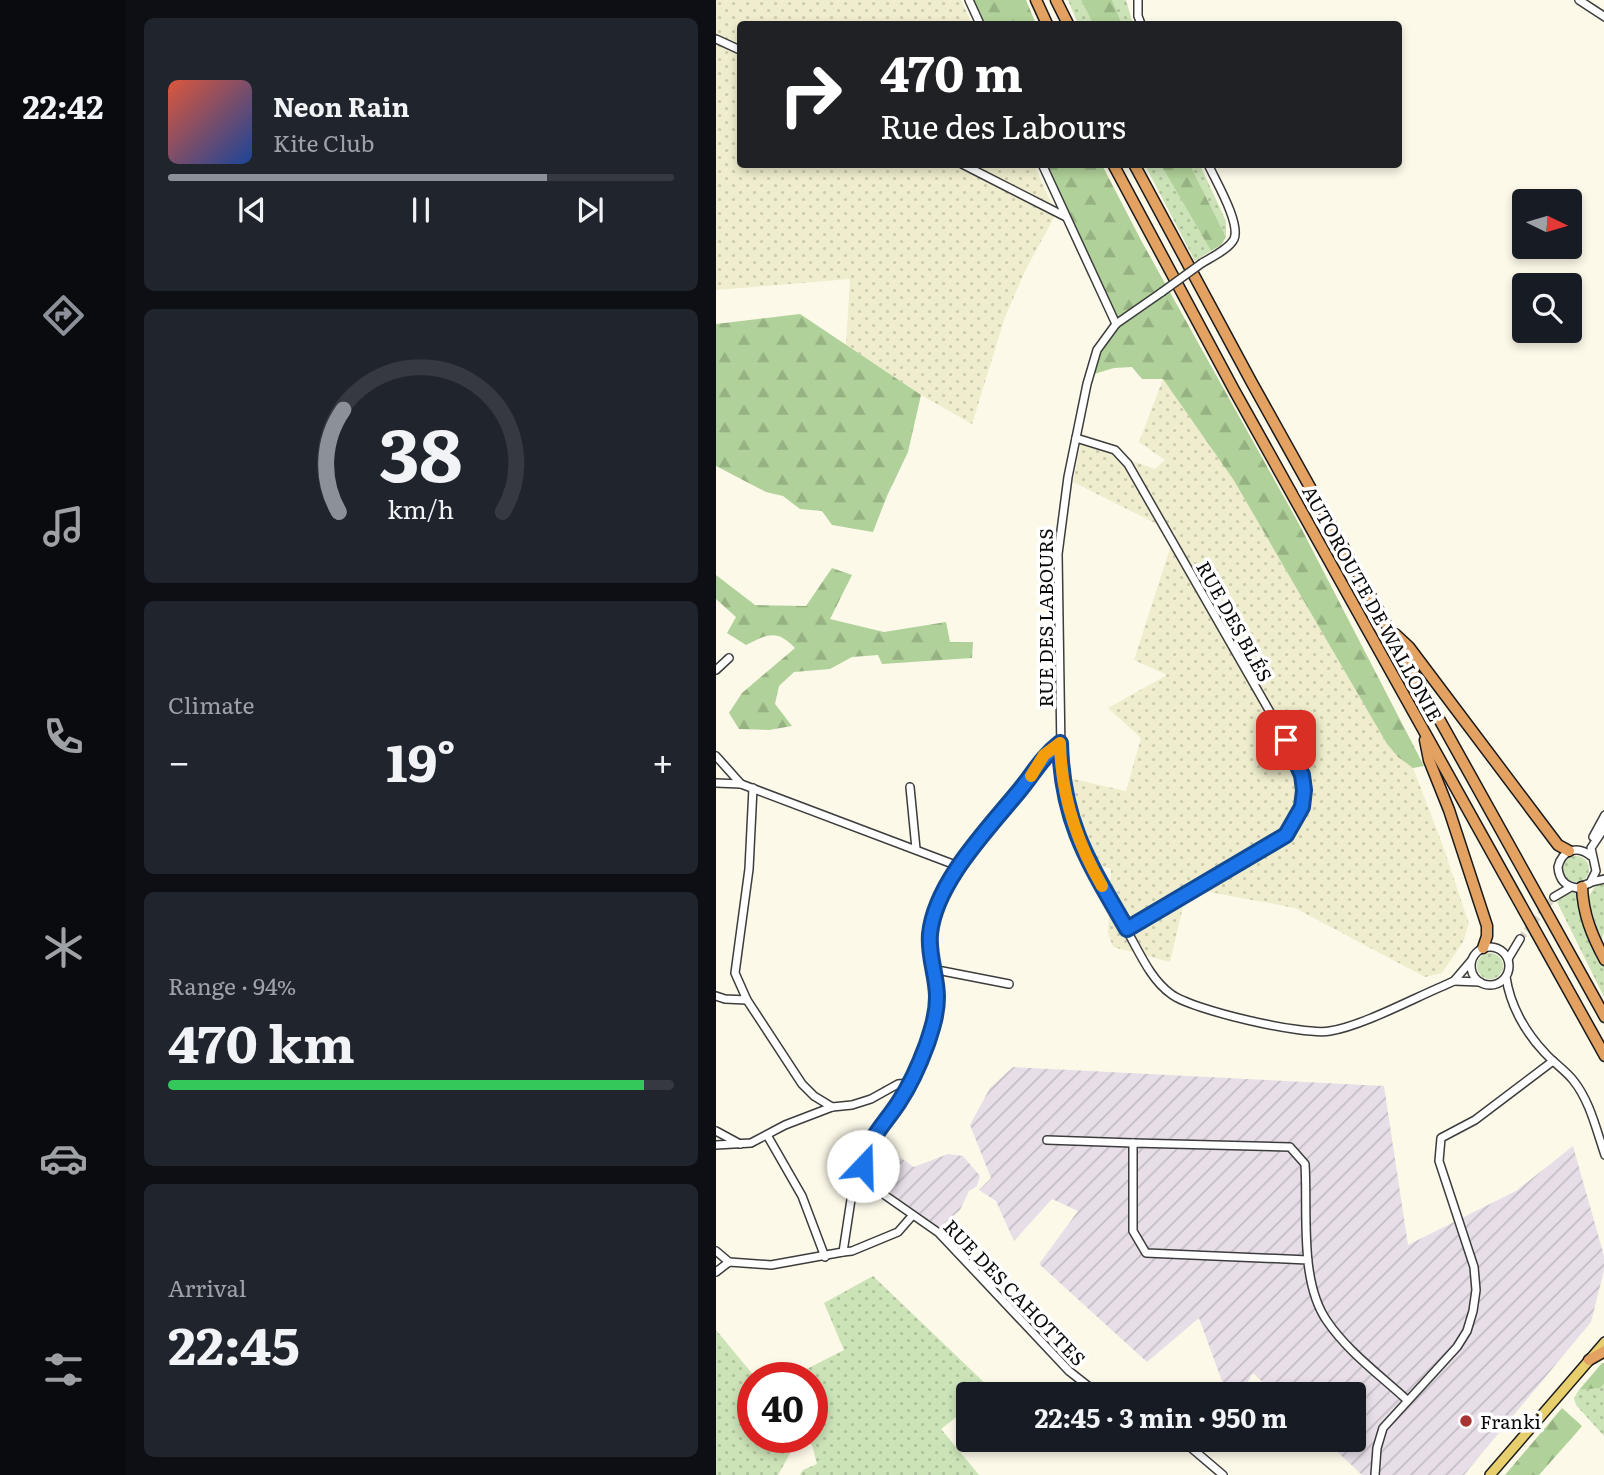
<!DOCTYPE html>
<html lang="en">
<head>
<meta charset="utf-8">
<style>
  body { margin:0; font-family:Literata,serif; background:#20242c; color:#f1f3f6; height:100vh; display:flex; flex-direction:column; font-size:26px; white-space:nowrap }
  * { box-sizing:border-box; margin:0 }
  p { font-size:23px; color:#9ea1a6 }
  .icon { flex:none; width:38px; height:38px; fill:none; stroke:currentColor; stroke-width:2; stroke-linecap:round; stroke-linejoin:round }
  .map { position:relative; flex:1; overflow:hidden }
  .side { display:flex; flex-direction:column; gap:18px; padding:18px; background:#0d0f14; width:590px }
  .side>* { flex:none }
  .guide { position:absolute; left:21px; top:21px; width:665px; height:147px; border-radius:7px; box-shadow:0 4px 10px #0003; background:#202124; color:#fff; overflow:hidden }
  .needle { width:46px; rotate:95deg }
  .controls { position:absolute; left:796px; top:189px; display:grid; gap:14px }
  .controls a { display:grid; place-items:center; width:70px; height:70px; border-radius:7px; background:#171b24; box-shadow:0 4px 10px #0003; font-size:35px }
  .speed { position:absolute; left:21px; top:1362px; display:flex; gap:14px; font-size:35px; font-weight:700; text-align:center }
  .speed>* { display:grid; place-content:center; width:91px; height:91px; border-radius:50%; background:#171b24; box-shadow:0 4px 10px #0003; line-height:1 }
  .speed .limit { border:10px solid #d22; background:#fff; color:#111 }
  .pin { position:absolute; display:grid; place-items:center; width:60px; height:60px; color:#fff; margin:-30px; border-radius:14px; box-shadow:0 4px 10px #0006 }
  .me { position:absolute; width:77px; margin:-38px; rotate:21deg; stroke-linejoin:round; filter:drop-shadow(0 0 5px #0008) }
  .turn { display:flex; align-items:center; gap:24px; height:147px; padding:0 28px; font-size:32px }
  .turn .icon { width:91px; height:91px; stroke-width:2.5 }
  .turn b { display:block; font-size:49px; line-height:60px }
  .big { font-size:52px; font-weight:700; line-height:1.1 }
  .side .widget { flex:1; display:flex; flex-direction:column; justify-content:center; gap:10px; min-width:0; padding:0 24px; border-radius:10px; background:#20242c }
  .side .dial { align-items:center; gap:0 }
  .dial svg { height:182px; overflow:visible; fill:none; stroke:#363941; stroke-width:7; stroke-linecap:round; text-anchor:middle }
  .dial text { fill:#f1f3f6; stroke:none }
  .song { display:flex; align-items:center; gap:21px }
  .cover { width:84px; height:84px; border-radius:10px; background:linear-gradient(135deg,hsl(10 70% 55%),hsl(220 70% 35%)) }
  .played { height:7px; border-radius:4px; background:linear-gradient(90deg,#8c9099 75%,#363941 75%) }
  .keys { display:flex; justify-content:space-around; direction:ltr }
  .heat { display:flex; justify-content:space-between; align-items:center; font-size:38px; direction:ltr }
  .charge { height:10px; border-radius:5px; background:linear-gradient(90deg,#34c759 94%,#363941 0) }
  .trip { position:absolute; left:240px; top:1382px; width:410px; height:70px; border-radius:7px; background:#171b24; box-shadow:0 4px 10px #0003; font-weight:700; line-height:70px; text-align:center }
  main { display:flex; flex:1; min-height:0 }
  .tabs { display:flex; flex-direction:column; width:126px; justify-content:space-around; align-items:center; background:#090b0e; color:#9ea1a6 }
  .tabs .icon { width:49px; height:49px }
  .tabs .selected { color:#8c9099 }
  .tabs b { font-size:32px; color:#f1f3f6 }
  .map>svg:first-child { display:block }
</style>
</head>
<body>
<main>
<nav class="tabs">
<b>22:42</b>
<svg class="icon selected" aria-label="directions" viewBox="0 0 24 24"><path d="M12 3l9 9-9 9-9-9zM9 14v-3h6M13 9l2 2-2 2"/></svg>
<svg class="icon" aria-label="music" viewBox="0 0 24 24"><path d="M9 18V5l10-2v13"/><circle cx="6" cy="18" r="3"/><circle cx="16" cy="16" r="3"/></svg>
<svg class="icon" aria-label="phone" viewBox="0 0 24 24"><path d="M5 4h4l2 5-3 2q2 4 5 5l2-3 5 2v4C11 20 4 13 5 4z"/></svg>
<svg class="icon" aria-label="climate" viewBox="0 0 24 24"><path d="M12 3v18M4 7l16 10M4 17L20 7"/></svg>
<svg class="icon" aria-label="car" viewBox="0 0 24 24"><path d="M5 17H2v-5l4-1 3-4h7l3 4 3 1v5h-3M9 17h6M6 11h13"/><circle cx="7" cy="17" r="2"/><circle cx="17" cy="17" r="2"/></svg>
<svg class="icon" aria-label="filters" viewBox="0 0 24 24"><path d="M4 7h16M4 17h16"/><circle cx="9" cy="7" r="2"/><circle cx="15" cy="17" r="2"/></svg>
</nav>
<section class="side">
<div class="widget">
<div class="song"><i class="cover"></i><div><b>Neon Rain</b><p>Kite Club</p></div></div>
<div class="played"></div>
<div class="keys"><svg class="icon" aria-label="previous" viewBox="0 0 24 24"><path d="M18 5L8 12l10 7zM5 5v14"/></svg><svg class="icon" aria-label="pause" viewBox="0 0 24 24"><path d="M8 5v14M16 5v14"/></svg><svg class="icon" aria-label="next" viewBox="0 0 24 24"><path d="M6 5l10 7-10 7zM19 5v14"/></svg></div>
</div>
<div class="widget dial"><svg viewBox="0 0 100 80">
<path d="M14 69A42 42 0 1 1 86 69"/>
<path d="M14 69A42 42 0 0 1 16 24" stroke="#8c9099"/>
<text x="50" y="56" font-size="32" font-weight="700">38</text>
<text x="50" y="72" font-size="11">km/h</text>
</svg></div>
<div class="widget"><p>Climate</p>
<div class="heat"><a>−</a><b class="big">19°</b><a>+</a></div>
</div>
<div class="widget"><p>Range · 94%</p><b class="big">470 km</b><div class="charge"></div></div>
<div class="widget"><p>Arrival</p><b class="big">22:45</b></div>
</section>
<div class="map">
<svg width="889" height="1475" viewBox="0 0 889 1475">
  <defs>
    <pattern id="industrial-furrows" width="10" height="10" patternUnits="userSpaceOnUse" patternTransform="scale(1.75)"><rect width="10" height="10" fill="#e7dee8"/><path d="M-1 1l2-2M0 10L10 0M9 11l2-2" fill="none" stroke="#c5bdc6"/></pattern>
    <pattern id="farmland-dots" width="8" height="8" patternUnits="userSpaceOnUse" patternTransform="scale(1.75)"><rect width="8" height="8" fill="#efedcd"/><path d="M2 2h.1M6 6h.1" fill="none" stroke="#cccaaf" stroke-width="1.8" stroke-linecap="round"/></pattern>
    <pattern id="grass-dots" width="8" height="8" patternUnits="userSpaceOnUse" patternTransform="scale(1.75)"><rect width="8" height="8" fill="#cce2b7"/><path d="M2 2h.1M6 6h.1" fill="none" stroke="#aec19c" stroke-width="1.8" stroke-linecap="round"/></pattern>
    <pattern id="forest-firs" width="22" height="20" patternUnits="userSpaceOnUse" patternTransform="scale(1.75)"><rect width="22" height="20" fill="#b0d199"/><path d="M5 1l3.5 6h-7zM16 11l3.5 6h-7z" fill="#96b282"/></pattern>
  </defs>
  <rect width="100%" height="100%" fill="#fcf9e9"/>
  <!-- industrial -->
  <g fill="url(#industrial-furrows)">
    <polygon points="297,1067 668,1086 692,1245 800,1191 857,1146 888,1256 888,1270 875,1322 748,1475 646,1475 609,1440 637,1440 637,1395 560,1395 537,1373 524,1395 511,1395 483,1318 431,1362 323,1264 362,1211 336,1199 298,1241 280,1201 263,1190 275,1178 254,1125 274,1088"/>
    <polygon points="172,1149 198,1167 232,1154 247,1156 264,1176 261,1186 253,1191 244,1210 223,1228 176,1194 164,1179"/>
  </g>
  <!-- farmland -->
  <g fill="url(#farmland-dots)">
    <polygon points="0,0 245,0 256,24 24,24 24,164 318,165 340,214 310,269 289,317 256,424 205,395 130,345 134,279 0,290"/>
    <polygon points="447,379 517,479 671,744 682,757 697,768 726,843 753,924 747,942 726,973 709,977 579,908 477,889 470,894 454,962 397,947 392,933 395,869 370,862 353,778 410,791 425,738 392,708 451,675 418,660 459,533 357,482 365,443 439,469 449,460 423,442"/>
  </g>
  <!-- grass -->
  <g fill="url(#grass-dots)">
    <polygon points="352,0 365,0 377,24 362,24"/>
    <polygon points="396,0 410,0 417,24 406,24"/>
    <polygon points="429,165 445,165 495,251 479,261"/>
    <polygon points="474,165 484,165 510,221 510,237"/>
    <circle cx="860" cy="869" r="13"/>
    <polygon points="888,882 888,932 885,941 872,898 879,886"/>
    <polygon points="853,893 860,893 878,948 888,965 888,997 841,902"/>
    <circle cx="774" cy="966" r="13"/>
    <polygon points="157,1276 276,1390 270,1395 252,1395 252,1408 225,1429 263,1475 84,1475 87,1470 101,1464 96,1445 82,1439 62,1475 0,1475 0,1330 39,1377 37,1377 37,1437 96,1437 96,1377 75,1377 128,1350 108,1303"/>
    <polygon points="888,1384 888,1436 860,1405 858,1398 863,1390 884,1388"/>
  </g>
  <!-- forest -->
  <g fill="url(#forest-firs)">
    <polygon points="258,0 310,0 320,24 269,24"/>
    <polygon points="365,0 396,0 406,24 377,24"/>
    <polygon points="330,165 386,165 426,242 583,524 708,766 697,768 682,757 671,744 517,479 447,379 426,379 416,367 398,368 368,377 376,351 400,315"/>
    <polygon points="445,165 474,165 510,237 505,245 495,251"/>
    <polygon points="84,314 205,395 192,452 171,496 157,532 116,525 106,511 84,509 67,496 50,492 0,466 0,324"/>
    <path d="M116,568L136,575L114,619L168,632L230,622L234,642H257L256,658L166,664L162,655L136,657L114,669L78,672L63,686L59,704L76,726L53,730L23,729L13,713L26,693L79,648C61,629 52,634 30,645L11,633L20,617L0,599V575L39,605L90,606Z"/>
    <polygon points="886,1363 888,1363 888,1384 884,1388 863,1390"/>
    <polygon points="846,1408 866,1426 861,1432 823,1475 789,1475"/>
  </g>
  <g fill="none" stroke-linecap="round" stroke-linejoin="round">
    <!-- minor-tunnel -->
    <polyline stroke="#d8d5c8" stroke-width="7" stroke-dasharray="7 3.5" stroke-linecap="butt" points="804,939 838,897"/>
    <!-- minor casing -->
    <g stroke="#3d3d3d" stroke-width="10">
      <g id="minor">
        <polyline points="253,0 264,24"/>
        <polyline points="422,0 422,16 425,24"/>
        <polyline points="863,0 889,17"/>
        <polyline points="0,39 24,50"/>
        <polyline points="246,164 348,216"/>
        <polyline points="326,164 400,324"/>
        <path d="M486,263C496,257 513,249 518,239C525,223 499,180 492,164"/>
        <path d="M446,292L400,324L381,350L371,384L352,477L342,554L345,752C346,784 352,815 364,845C375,874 395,901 410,929C423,951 434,979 455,994C476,1010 588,1036 614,1031C646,1026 696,999 727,986L738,981L755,961"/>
        <path d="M360,438L399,450L412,464L570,740C589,780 602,808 561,842L411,929"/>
        <polyline points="0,670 13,658"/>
        <polyline points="344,743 328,755 315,777 242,866 227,892 214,930 213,949 221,995 218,1024 194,1083 184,1101 156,1138 149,1153 147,1165 153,1178 170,1196 223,1233 353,1371 372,1386 388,1395"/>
        <polyline points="0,756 25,784"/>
        <polyline points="0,783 25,784 242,866"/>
        <polyline points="194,787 200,849"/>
        <polyline points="37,788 33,869 19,973 31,1000 86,1084 98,1096 116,1107"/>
        <polyline points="877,837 889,815"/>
        <path d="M875,856C861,845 846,850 842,867C843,879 848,886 861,888L874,883L880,871L875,848L889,827"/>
        <polyline points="875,882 889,879"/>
        <polyline points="838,897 855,887"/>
        <circle cx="774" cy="966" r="19"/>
        <polyline points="792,959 804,939"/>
        <polyline points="216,969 293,984"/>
        <path d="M790,977C794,1005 809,1032 829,1053C838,1063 849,1070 857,1080C874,1101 880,1129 889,1155"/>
        <polyline points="738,981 764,982"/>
        <polyline points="0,996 9,999 31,1000"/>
        <polyline points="0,1131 24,1144"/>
        <polyline points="51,1135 86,1196 109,1257"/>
        <polyline points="331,1140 417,1143"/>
        <polyline points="0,1145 35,1143 69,1125 116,1107 136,1105 155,1099 182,1084 194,1083"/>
        <polyline points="0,1251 13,1262"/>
        <polyline points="127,1252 136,1251 182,1232 196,1216"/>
        <path d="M592,1260L430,1253L417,1231V1143L574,1147L589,1164C592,1211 583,1281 611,1321C632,1352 664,1375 691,1400"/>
        <polyline points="0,1272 13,1262 55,1265 127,1252 138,1180 142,1173 150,1171"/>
        <polyline points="466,1440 507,1475"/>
        <polyline points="659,1475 661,1448 667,1428 741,1347 751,1331 757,1311 760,1290 758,1267 723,1161 725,1138 759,1120 837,1061"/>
      </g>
    </g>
    <!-- major casing -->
    <g stroke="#1b1b1b" stroke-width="12">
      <polyline id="major" points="774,1475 889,1342"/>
    </g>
    <!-- highway casing -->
    <g stroke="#1b1b1b" stroke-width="13">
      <g id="highway">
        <polyline points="320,0 331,24"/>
        <polyline points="340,0 352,24"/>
        <polyline points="397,164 518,390 889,1056"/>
        <polyline points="418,164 536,383 889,1017"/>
        <polyline points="679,634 693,647 842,845 853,851"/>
        <polyline points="709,740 713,760 733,810 771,926 771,936 767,948"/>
        <path d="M866,887C867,914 876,936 889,960"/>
        <polyline points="873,1360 889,1351"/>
      </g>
    </g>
    <!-- minor -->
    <use href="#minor" stroke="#fff" stroke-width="7"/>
    <!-- major -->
    <use href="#major" stroke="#e8cf6d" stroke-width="9"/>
    <!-- highway -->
    <use href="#highway" stroke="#e3a261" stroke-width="10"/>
    <!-- minor-bridge casing -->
    <g stroke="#3d3d3d" stroke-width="10" stroke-linecap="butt">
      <polyline id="minor-bridge" points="446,292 486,263"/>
    </g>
    <!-- minor-bridge -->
    <use href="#minor-bridge" stroke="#fff" stroke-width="7"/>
  </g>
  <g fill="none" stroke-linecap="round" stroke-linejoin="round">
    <!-- route casing -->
    <g stroke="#114b97" stroke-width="18">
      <path id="route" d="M147,1166C151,1139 169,1124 183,1102C195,1084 204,1063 211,1044C216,1029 221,1014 221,997C221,976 212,956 214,934C219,883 271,830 303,791C318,773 325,758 344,743C346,823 373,863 411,929L570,835L586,807L588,790L586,775L570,740"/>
    </g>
    <!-- route -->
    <use href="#route" stroke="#1a73e8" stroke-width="12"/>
    <!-- slow -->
    <path stroke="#f59e0b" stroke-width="12" d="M315,776L328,755L344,743C345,795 360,841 386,886"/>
  </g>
  <!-- markers -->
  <circle fill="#a83334" stroke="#fff" stroke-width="2.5" cx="750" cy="1421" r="7"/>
  <g text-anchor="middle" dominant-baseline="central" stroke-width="7" stroke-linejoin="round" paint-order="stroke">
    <!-- street labels -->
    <g font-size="19" fill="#0a0a0a" stroke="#fff">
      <text transform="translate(657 603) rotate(61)">AUTOROUTE DE WALLONIE</text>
      <text transform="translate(329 618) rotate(-90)">RUE DES LABOURS</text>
      <text transform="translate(519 621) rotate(61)">RUE DES BLÉS</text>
      <text transform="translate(299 1292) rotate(46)">RUE DES CAHOTTES</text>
    </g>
    <!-- poi labels -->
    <g font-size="19" fill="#0a0a0a" stroke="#fff" text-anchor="start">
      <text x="764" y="1421">Franki</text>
    </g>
  </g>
</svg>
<div class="controls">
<a><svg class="needle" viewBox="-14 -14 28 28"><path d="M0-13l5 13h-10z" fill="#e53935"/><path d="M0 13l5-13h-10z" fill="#9ea1a6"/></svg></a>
<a><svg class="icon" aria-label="search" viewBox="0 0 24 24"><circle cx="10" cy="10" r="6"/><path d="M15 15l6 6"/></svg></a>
</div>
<div class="speed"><div class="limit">40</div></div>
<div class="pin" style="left:570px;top:740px;background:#d93025"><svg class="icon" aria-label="arrive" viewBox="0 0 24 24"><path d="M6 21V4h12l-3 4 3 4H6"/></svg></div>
<svg class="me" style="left:147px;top:1166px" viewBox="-20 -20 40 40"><circle r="19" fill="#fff"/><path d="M0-13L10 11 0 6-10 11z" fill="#1a73e8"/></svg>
<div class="trip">22:45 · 3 min · 950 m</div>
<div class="guide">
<div class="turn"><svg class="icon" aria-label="right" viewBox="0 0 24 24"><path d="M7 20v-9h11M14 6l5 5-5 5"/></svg><div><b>470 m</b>Rue des Labours</div></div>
</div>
</div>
</main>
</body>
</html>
